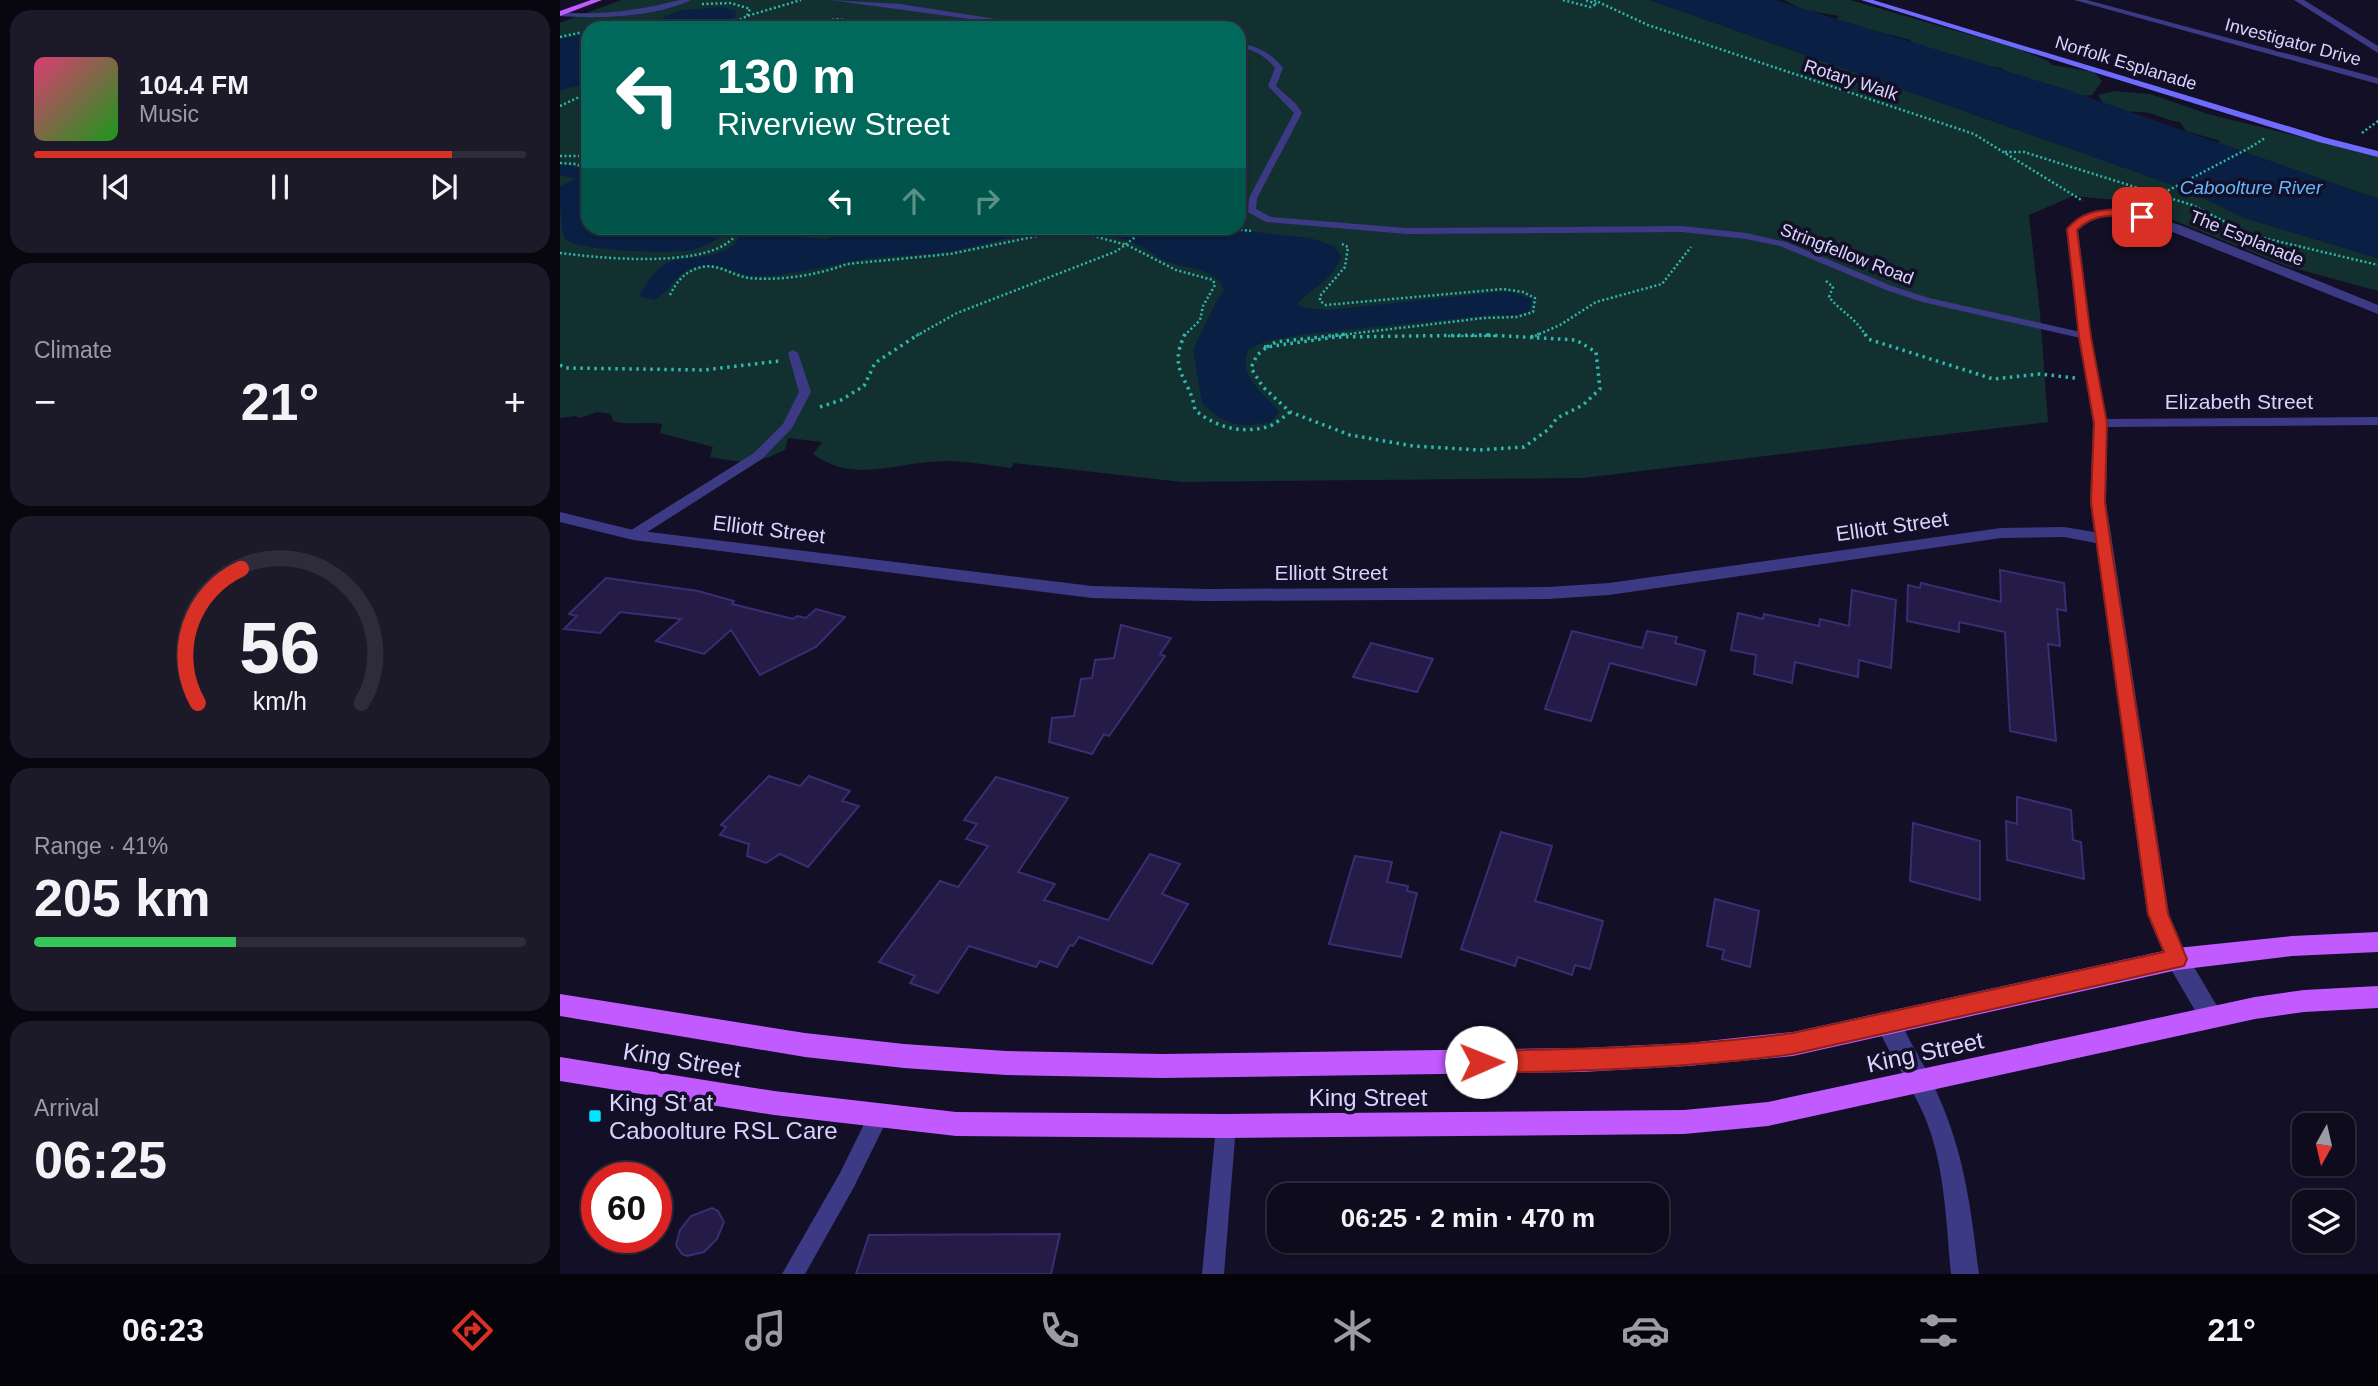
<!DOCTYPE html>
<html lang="en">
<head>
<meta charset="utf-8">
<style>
  body { margin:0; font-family:Arial,sans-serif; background:#1c1929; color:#f1f3f6; height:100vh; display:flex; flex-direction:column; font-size:26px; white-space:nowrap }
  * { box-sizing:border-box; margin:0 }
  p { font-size:23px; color:#9b9ba3 }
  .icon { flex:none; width:38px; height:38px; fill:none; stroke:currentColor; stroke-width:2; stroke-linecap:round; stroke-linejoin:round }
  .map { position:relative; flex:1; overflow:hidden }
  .panel { display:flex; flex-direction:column; gap:10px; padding:10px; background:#08060f; width:560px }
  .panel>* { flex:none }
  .guide { position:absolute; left:21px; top:21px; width:665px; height:214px; border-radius:21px; box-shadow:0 2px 5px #0004,0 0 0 2px #2e2b3b; background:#00695c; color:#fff; overflow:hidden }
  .needle { width:46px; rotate:188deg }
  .controls { position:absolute; left:1732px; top:1113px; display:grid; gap:14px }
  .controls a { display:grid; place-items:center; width:63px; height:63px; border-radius:14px; background:#0e0b1c; box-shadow:0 2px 5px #0004,0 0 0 2px #2e2b3b; font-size:35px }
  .speed { position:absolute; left:21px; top:1162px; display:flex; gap:14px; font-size:35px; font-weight:700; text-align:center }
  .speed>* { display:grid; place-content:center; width:91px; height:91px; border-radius:50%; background:#0e0b1c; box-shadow:0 2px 5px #0004,0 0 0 2px #2e2b3b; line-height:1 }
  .speed .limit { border:10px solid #d22; background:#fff; color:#111 }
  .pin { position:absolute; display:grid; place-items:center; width:60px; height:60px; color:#fff; margin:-30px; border-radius:14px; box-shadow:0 4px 10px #0006 }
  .me { position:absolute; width:77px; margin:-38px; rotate:89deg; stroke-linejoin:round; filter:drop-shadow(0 0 5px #0008) }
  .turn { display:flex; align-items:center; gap:24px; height:147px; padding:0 21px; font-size:32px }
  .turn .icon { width:91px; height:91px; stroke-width:2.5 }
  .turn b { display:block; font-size:49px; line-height:60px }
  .lanes { display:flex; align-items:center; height:66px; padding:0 21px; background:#0003; justify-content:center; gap:35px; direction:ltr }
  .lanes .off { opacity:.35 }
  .big { font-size:52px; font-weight:800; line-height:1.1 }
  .panel .widget { flex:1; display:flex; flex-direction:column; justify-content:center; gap:10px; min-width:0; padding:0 24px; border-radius:21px; background:#1c1929 }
  .panel .dial { align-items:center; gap:0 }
  .dial svg { height:182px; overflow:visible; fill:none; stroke:#2e2b3b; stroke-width:7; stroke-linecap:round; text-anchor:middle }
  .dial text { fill:#f1f3f6; stroke:none }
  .song { display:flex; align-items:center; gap:21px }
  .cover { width:84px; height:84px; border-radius:10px; background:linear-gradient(135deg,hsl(340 70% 55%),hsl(120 70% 35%)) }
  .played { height:7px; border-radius:4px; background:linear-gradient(90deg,#d93025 85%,#2e2b3b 85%) }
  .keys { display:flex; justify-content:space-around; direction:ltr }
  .heat { display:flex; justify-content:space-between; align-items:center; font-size:38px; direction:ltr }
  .charge { height:10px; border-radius:5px; background:linear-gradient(90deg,#34c759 41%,#2e2b3b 0) }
  .trip { position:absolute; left:707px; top:1183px; width:402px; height:70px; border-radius:21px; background:#0e0b1c; box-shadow:0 2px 5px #0004,0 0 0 2px #2e2b3b; font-weight:800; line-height:70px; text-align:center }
  .tabs { display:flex; height:112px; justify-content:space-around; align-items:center; background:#06040b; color:#9b9ba3 }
  .tabs .icon { width:49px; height:49px }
  .tabs .selected { color:#d93025 }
  .tabs b { font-size:32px; color:#f1f3f6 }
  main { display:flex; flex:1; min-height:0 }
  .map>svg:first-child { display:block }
</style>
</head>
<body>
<main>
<section class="panel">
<div class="widget">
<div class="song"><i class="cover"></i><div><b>104.4 FM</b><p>Music</p></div></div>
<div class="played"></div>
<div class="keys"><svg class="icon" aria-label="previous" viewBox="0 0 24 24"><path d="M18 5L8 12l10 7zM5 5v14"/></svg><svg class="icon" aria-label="pause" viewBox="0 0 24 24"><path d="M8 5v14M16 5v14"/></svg><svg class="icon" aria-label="next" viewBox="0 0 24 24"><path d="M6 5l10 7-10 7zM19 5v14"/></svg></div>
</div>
<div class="widget"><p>Climate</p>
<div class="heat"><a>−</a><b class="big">21°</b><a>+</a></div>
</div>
<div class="widget dial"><svg viewBox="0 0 100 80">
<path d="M14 69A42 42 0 1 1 86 69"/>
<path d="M14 69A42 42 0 0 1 33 10" stroke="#d93025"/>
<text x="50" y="56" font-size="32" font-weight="700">56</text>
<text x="50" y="72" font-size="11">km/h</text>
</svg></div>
<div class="widget"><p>Range · 41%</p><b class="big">205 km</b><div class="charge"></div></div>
<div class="widget"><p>Arrival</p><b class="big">06:25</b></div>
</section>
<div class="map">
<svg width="1818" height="1274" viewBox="0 0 1818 1274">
  <rect width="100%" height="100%" fill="#130f26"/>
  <!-- green -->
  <g fill="#12302f" fill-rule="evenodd">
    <path d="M61,0H1090L1633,192L1682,217L1818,258V291L1726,266L1566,201L1513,196L1469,215L1480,313L1488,422L1023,478L622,482L454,463L451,468C429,465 407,461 385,461C338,461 295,485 253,454L262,442L228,438L225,450C195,465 183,463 150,457L153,447L100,433L102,424C83,421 71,426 53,421L51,414L37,412L20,418L15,416L0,418V23ZM28,28H679V228H28Z"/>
    <path d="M1224,0H1290L1435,42L1460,45L1461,50L1488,61L1492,65L1534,72L1542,81L1532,95L1512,97L1494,92L1493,85C1481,83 1449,76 1441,68L1414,64L1348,46L1351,40L1275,21L1279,16L1243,10Z"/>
    <path d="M1554,91L1590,94L1648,114L1818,156V199L1658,143L1660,141L1626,131L1620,122C1609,121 1602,117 1593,114C1574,108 1548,119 1538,95Z"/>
  </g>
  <!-- water -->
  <g fill="#0a1f44">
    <polygon points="1090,0 1215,0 1508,90 1818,199 1818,258 1682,217 1633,192"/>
    <polygon points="162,7 176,11 175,17 149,28 73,28 96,23 108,15 123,10"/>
    <polygon points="28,34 28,84 0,90 0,39"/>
    <path d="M0,165H8L28,172V228H145L158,238C148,246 135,250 123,251C105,253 16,251 5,239C0,227 0,201 0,186L16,179L0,175Z"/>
    <path d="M310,228H658L750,238L774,246L781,256C774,280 753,286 737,304L745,308L768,310L939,292H951L972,299L970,310L958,315H931L747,334L707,341L689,349C676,374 703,393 719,411L712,421C680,429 665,426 642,403L633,350L657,300L664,291C659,269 629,269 611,263C598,259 587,248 574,243C559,237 543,235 528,232C484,224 439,242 397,250C369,256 340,255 312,258C280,263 250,271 218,275C207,276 196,277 186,275C170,271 157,263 140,266C115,271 113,289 95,300L79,296C87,284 96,265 112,261C134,256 168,259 181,235L205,234L265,239Z"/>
  </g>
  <!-- building -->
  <g fill="#241b47" stroke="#3b2d73" stroke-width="2">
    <polygon points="1440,570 1504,583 1506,611 1497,609 1500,646 1488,644 1496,741 1450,731 1445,632 1399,622 1399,632 1347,621 1348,585 1360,588 1361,583 1441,602"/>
    <polygon points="46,578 138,591 174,601 172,604 233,619 237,616 246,618 256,609 285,617 256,647 200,675 171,630 144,654 96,641 121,619 60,612 40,633 4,629 17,616 9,614"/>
    <polygon points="1292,590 1336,600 1331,668 1299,660 1298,677 1235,662 1232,683 1194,674 1196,655 1171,650 1178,613 1203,619 1204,614 1259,626 1260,619 1289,626"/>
    <polygon points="561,625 611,638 600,654 605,656 549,736 544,734 532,754 489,742 492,718 514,716 521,679 532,678 535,660 554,658"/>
    <polygon points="1012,631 1082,648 1087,631 1117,637 1115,643 1145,651 1136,685 1050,663 1031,721 985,709"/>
    <polygon points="811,643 873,659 857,692 793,677"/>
    <polygon points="209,776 240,786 249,776 290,791 282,801 299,806 248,867 220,854 206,863 187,856 189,844 160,835 166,827 161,825"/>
    <polygon points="436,777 508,798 458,872 495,884 484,900 548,920 590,854 620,864 602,894 628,904 592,964 519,937 513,946 510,945 497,967 480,961 476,967 409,946 378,993 350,983 355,976 319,962 380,881 398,887 428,846 406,839 417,824 404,820"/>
    <polygon points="1457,797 1511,810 1513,840 1521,842 1524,879 1447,860 1446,821 1457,824"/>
    <polygon points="1353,823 1420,841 1420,900 1350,881"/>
    <polygon points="941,832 992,846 975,901 1043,921 1030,969 1015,965 1012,975 958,957 955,966 901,949"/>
    <polygon points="795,856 832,862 827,882 848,886 847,891 857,893 841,957 769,944"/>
    <polygon points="1155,899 1199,911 1190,967 1162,959 1164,950 1147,946"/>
    <polygon points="152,1208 158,1211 164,1222 157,1239 144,1252 127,1256 122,1254 116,1245 120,1230 131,1216"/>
    <polygon points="500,1234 491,1274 296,1274 309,1235"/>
  </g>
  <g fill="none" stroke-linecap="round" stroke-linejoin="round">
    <!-- path-far1 -->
    <g stroke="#2fb8b0" stroke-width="2.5" stroke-dasharray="2 2.5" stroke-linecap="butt">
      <polyline points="1003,0 1030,7 1037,4 1025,0"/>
      <polyline points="1034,0 1088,25 1414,134 1523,201"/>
      <polyline points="142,4 171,3 190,9 187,16"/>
      <polyline points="164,28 187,16 241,0"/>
      <polyline points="251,28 275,19 311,24 323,22"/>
      <polyline points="0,37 23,32"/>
      <polyline points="0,106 28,93"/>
      <polyline points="1802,133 1818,121"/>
      <polyline points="1691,147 1705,138"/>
      <polyline points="1445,152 1464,152 1632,205 1691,235 1818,265"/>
      <polyline points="0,156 28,156"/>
      <polyline points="0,163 16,164 28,169"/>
      <polyline points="667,228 691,231"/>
      <path d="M0,253C40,258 137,268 170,241C174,238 176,232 179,228"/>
      <path d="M1266,281L1273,287L1269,297C1282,313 1294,316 1306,336"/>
      <path d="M110,295C117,281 125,271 142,267C158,263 173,276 189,278C221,281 258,275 287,264L390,254L497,232L526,234L567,245L616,270L653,280L655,285L643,306L640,320L624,336"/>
      <polyline points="356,336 397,313 557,251 587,228"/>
      <polyline points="772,336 924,318 957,317 973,312 975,298 963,292 943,289 766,305 760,301 760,296 785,267 788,247 782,244"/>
      <polyline points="888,336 937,336"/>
      <polyline points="975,336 1000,325 1036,302 1102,284 1131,247"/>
    </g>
    <!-- path -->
    <g stroke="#2fb8b0" stroke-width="3.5" stroke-dasharray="2.5 4.5" stroke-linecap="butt">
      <path d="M625,334C607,372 630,377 635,410C655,427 681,434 707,427C715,425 723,417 730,412"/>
      <polyline points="1305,334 1308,339 1433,379 1480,374 1515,378"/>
      <polygon points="928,335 1016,340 1036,352 1040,389 1023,405 997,418 989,429 964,447 919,450 853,446 790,435 730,412 703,387 691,368 697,355 707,347 775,337"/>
      <polyline points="971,337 979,334"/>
      <polyline points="704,347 707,347"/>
      <polyline points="707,347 716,342 787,334"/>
      <polyline points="0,365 6,368 144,370 219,361"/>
      <polyline points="260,407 281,400 304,386 315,363 359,334"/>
    </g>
    <!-- lane -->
    <g fill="#3d3a85" fill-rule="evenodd">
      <path d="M120,0H131C96,17 39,19 0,16V12C42,16 79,10 120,0Z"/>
      <polygon points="270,0 340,4 493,28 476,28"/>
      <path d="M679,43C698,47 711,52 723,68L716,86L736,104L742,113L697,198L696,209L711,217L846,228L1122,226L1186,233L1226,242L1332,286L1369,298L1525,333L1530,336L1525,339L1362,302L1326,290L1220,246L1186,239L1122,232L846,234L706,222L688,212L689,198L734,113L708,86L715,68C706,56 694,50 679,47Z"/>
      <polygon points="233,350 238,353 251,392 232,428 202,459 78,538 68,538 67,535 68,532 194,453 223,424 239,392 228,353"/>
      <polygon points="318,1107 325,1110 328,1117 325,1124 294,1187 245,1274 222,1274 280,1173 311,1110"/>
      <polygon points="666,1116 673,1119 676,1126 664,1274 642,1274 656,1126 659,1119"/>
    </g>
    <!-- street -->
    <g fill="#3d3a85" fill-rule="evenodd">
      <polygon points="1514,0 1527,0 1818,78 1818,84"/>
      <polygon points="1734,0 1744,0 1818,46 1818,53"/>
      <path d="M1547,209L1575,212L1620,225L1818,305V314L1585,221C1560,215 1539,212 1518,230L1531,336L1546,419L1818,417V425L1547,427L1546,502L1609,914L1625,952L1663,1016L1659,1024L1651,1027L1643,1024L1609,966L1587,914L1536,543L1504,537L1441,538L1049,595L988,599L647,601L532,598L73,540L0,522V512L73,530L532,586L647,589L988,587L1049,583L1441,528L1504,527L1534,532L1530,502L1533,423L1519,336L1506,229L1524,215Z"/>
      <path d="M1328,1012C1341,1018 1346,1034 1353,1046C1400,1128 1408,1182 1419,1274H1391C1386,1221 1385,1164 1364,1115C1350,1083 1330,1056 1316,1024L1320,1016Z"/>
    </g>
    <!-- secondary -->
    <polygon fill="#6f6bff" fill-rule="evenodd" points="1301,0 1313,0 1767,138 1818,151 1818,157 1759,142"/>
    <!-- primary -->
    <g fill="#c25bff" fill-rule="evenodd">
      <polygon points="31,0 42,0 0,16 0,11"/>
      <polygon points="1818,932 1818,952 1732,956 1617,970 1233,1056 1128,1066 1022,1072 602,1078 446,1075 344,1068 245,1057 0,1016 0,994 245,1033 344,1044 446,1051 602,1054 1022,1048 1128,1043 1233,1032 1617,948 1732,936"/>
      <polygon points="1818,986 1818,1008 1744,1012 1695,1019 1208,1126 1124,1134 666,1138 396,1136 214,1115 0,1081 0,1057 214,1091 396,1112 666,1114 1124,1110 1208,1102 1695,997 1744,990"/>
    </g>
    <!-- path-bridge -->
    <polyline stroke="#2fb8b0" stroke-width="2.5" stroke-dasharray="2 2.5" stroke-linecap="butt" points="1588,201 1691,147"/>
  </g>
  <!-- route -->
  <path fill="#d93025" stroke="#8d1f18" stroke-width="2" d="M1559,209L1587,217L1582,220C1559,215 1535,211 1517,230L1531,337L1547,423L1545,502L1550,539L1608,914L1627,959L1624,966L1233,1054C1129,1068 1026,1071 921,1073L914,1069L910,1062L914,1054L921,1051C1026,1049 1129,1047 1233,1033L1604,952L1588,914L1536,539L1531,502L1534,423L1519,337L1507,229C1521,212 1538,210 1559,209Z"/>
  <!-- markers -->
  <rect fill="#00e5ff" stroke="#130f26" stroke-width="2.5" x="28" y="1109" width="14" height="14" rx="3.5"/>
  <g text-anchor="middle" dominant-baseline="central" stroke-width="7" stroke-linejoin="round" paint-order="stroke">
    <!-- far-street labels -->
    <g font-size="18" fill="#d9d4ff" stroke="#130f26">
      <text transform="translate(1733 42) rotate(15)">Investigator Drive</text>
      <text transform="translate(1566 63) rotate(17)">Norfolk Esplanade</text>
      <text transform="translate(1291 80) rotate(18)">Rotary Walk</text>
      <text transform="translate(1687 238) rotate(22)">The Esplanade</text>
      <text transform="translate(1287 254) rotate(21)">Stringfellow Road</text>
    </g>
    <!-- far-water labels -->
    <g font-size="19" font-style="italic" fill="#62b6ff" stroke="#130f26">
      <text x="1691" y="187">Caboolture River</text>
    </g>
    <!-- street labels -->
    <g font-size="21" fill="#d9d4ff" stroke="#130f26">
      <text x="1679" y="401">Elizabeth Street</text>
      <text transform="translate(1332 526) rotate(-8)">Elliott Street</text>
      <text transform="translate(209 529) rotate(7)">Elliott Street</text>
      <text x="771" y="572">Elliott Street</text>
    </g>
    <!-- near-street labels -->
    <g font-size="24" fill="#d9d4ff" stroke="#130f26">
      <text transform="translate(1365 1052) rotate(-12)">King Street</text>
      <text transform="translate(122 1060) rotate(9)">King Street</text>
      <text x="808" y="1097">King Street</text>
    </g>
    <!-- near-poi labels -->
    <g font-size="24" fill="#d9d4ff" stroke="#130f26" text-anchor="start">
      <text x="49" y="1102">King St at<tspan x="49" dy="28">Caboolture RSL Care</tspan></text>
    </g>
  </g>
</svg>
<div class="controls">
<a><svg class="needle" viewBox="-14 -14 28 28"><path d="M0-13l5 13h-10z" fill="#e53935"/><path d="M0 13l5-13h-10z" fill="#9b9ba3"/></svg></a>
<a><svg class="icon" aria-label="layers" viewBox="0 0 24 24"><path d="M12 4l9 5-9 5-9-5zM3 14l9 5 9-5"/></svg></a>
</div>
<div class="speed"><div class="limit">60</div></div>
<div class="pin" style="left:1582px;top:217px;background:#d93025"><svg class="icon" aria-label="arrive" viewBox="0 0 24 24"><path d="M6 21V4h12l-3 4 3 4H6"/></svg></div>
<svg class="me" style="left:921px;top:1062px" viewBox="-20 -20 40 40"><circle r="19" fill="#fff"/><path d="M0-13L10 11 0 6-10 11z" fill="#d93025"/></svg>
<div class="trip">06:25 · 2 min · 470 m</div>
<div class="guide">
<div class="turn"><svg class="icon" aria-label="left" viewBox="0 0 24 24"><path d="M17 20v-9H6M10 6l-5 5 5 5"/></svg><div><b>130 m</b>Riverview Street</div></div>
<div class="lanes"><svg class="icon" aria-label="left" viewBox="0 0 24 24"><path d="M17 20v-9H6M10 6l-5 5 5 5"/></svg><svg class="icon off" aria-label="ahead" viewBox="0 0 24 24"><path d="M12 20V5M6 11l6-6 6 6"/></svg><svg class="icon off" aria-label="right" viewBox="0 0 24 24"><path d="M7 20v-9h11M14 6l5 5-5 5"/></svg></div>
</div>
</div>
</main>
<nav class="tabs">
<b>06:23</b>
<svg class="icon selected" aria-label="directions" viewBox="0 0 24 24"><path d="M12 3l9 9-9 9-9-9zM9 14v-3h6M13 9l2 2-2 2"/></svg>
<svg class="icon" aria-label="music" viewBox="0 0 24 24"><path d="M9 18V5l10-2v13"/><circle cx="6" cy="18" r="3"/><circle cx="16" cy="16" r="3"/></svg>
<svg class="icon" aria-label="phone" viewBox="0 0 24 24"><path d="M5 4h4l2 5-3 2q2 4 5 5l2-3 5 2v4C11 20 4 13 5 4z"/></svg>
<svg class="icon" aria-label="climate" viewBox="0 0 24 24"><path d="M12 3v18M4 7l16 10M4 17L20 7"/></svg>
<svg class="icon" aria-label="car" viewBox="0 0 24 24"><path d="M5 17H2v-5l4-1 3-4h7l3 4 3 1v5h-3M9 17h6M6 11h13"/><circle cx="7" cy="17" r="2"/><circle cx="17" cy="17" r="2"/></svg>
<svg class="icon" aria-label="filters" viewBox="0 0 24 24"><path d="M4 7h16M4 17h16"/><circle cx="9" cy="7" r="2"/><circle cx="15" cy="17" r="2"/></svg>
<b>21°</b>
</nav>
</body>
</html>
